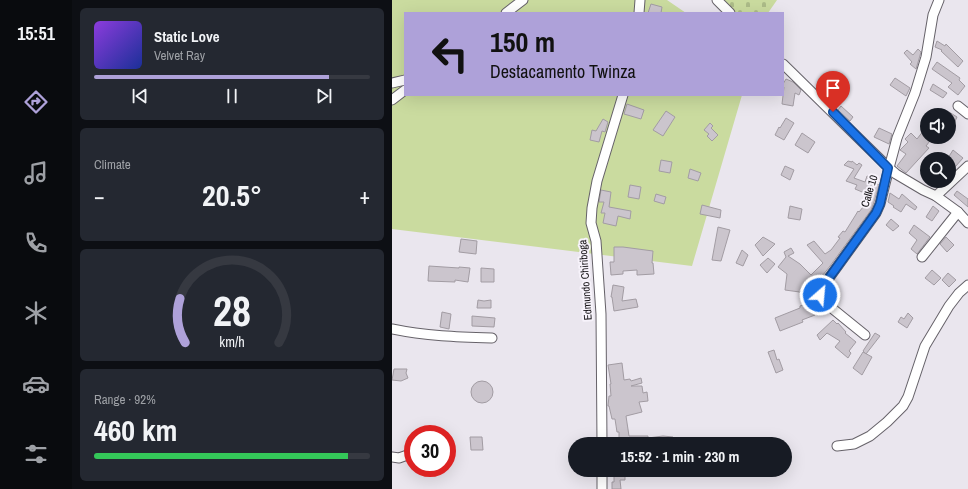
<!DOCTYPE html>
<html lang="en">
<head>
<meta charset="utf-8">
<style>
  body { margin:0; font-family:"Archivo Narrow",sans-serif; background:#242831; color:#f1f3f6; height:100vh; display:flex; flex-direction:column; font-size:15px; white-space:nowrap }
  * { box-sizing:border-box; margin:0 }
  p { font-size:13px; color:#9ea1a6 }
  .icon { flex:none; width:22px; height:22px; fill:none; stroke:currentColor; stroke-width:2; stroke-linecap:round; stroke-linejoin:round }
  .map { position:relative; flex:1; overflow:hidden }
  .panel { display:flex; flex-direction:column; gap:8px; padding:8px; background:#0d0f14; width:320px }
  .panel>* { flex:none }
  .hud { position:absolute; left:12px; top:12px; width:380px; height:84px; border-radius:0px; box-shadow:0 4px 16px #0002; background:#aea1d9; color:#111; overflow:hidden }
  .fabs { position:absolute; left:528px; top:108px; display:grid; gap:8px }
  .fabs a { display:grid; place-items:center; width:36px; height:36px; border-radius:50%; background:#171b24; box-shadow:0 4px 16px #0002; font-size:20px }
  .speed { position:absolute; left:12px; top:425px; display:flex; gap:8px; font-size:20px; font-weight:700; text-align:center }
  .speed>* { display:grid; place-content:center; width:52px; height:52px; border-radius:50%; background:#171b24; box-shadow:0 4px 16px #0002; line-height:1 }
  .speed .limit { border:6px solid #d22; background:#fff; color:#111 }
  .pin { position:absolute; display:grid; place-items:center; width:34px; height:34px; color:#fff; margin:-41px -17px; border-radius:50% 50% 50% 0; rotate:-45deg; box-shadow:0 0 4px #0007 }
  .pin .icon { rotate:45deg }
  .me { position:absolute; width:44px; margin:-22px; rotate:27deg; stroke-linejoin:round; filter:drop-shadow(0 0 3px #0008) }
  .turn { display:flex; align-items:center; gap:14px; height:84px; padding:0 20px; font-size:18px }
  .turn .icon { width:52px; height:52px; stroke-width:2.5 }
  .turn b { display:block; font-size:28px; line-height:34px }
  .big { font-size:30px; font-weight:700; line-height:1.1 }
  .panel .tile { flex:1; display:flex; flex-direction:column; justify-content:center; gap:6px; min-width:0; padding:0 14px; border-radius:6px; background:#242831 }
  .panel .dial { align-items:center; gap:0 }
  .dial svg { height:104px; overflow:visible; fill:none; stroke:#363941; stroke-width:7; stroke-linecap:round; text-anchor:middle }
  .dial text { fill:#f1f3f6; stroke:none }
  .song { display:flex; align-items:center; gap:12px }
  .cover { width:48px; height:48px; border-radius:6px; background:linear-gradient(135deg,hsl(270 70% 55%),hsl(230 70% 35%)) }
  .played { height:4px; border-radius:2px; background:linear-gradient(90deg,#aea1d9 85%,#363941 85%) }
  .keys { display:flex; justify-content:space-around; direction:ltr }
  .heat { display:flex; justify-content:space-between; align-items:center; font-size:22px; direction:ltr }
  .charge { height:6px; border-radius:3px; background:linear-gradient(90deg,#34c759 92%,#363941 0) }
  .trip { position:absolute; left:176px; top:437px; width:224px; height:40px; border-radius:20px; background:#171b24; box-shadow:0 4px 16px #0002; font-weight:700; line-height:40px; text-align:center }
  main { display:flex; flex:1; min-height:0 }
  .tab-bar { display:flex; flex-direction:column; width:72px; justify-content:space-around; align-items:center; background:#090b0e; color:#9ea1a6 }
  .tab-bar .icon { width:28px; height:28px }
  .tab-bar .selected { color:#aea1d9 }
  .tab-bar b { font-size:18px; color:#f1f3f6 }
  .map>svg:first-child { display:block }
</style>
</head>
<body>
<main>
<nav class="tab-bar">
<b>15:51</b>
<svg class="icon selected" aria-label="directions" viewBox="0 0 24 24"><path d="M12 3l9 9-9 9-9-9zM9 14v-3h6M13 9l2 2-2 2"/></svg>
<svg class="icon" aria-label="music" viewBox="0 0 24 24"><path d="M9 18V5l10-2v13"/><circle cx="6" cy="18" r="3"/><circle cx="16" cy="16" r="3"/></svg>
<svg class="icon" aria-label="phone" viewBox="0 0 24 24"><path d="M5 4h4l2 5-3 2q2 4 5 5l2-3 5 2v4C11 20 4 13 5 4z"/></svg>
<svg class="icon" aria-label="climate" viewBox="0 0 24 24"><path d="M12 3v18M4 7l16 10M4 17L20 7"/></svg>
<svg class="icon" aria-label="car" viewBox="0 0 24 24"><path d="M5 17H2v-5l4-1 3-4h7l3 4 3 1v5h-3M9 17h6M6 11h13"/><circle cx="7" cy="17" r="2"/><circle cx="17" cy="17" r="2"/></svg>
<svg class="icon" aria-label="filters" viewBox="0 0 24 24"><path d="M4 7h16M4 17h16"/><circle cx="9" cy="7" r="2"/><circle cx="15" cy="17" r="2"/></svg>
</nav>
<section class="panel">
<div class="tile">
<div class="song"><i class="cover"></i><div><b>Static Love</b><p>Velvet Ray</p></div></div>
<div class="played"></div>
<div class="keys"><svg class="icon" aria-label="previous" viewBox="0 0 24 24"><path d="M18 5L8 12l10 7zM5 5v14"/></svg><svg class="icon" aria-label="pause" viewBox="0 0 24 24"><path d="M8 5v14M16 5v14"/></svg><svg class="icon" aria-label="next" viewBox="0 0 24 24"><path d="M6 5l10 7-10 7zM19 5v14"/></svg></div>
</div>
<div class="tile"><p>Climate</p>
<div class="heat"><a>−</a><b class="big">20.5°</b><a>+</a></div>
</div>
<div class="tile dial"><svg viewBox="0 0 100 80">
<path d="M14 69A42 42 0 1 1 86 69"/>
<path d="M14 69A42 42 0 0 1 10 35" stroke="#aea1d9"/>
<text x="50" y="56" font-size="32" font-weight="700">28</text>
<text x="50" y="72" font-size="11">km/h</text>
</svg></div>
<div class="tile"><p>Range · 92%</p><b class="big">460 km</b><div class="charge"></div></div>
</section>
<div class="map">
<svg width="576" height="489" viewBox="0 0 576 489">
  <defs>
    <pattern id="cemetery-stones" width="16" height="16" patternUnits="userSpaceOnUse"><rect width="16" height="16" fill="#cadb9f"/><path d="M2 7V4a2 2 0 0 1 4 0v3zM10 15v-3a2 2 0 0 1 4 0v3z" fill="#acbb88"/></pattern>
  </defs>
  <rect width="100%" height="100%" fill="#eae6ee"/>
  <!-- cemetery -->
  <polygon fill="url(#cemetery-stones)" points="327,0 385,0 376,13 342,13"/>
  <!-- green -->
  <polygon fill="#cadb9f" points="0,0 275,0 294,13 13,13 13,95 350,95 300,266 0,229"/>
  <!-- building -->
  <g fill="#cbc5cd" stroke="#a29ca3">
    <polygon points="259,4 270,7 269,13 256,13"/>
    <polygon points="545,41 553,46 554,44 571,61 566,67 549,51 550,50 543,47"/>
    <polygon points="526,49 529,52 524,69 518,64 520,62 512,53 515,50 521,55"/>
    <polygon points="545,62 568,78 567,80 573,86 566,95 556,87 560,83 540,69"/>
    <polygon points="503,78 518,88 514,96 498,85"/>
    <polygon points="394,79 401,82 409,90 407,95 403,93 401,106 390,104 392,87 391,86 391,84"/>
    <polygon points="541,84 555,93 551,98 538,90"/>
    <polygon points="235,104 252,110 249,119 232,114"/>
    <polygon points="449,106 461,117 458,121 446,110"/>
    <polygon points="274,111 283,117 271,136 261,130"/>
    <polygon points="557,112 565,117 557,134"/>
    <polygon points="394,118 402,123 392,140 383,135 387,127 388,128"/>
    <polygon points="211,119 216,122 213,132 210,131 207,142 198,140 200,130 204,131"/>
    <polygon points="318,123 321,126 319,128 326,135 320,141 315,136 317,134 312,130"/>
    <polygon points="535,126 535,137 541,137 534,146 537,148 514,173 505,166 514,154 508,150 516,142 513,139 519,133 525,139"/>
    <polygon points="487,128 500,134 497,144 482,137"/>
    <polygon points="410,133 423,142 416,153 403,145"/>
    <polygon points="561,150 571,158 563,167 564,168 557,176 557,158 556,158"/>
    <polygon points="269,160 280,162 278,173 267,171"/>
    <polygon points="456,161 460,162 460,161 465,165 467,163 470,165 462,178 473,182 475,176 482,179 480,181 487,185 482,202 479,210 438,266 427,280 425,278 418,287 419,288 415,293 393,290 395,274 386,267 394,257 392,252 399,248 402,253 396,256 408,264 419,275 431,263 415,245 422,241 433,254 439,250 448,238 446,237 451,231 453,232 463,216 466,211 467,212 476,201 472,197 475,194 463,189 465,185 454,181 462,169 452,165"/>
    <polygon points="393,166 402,170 398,180 389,175"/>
    <polygon points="298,169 309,173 306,181 296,178"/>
    <polygon points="238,185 249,187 247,199 236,197"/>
    <polygon points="209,190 219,192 217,207 239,211 238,219 226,216 224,226 211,223 213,213 209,213 212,202 207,202"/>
    <polygon points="565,191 576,199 576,207 562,195"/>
    <polygon points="498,193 507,199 510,194 525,207 523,210 514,204 509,212 501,207 502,206 496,202"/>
    <polygon points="264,194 274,197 272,204 262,201"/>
    <polygon points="310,205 329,210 328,218 308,214"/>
    <polygon points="398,206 410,209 408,220 396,218"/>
    <polygon points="541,206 547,211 540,221 534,217"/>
    <polygon points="499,219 507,226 501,231 494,225"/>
    <polygon points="522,225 538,237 525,254 519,249 525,240 517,233"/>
    <polygon points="326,227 338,230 329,261 320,260"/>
    <polygon points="371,237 383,244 371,256 363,245"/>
    <polygon points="554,237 562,245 555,252 548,244"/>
    <polygon points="69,239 85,241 84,254 67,252"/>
    <polygon points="222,247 231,247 261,251 260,263 261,263 262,274 245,275 245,270 231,271 231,274 219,275 218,262 222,262"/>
    <polygon points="350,250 356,255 351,266 344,263"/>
    <polygon points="376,258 383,264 375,273 368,265"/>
    <polygon points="37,266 67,268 67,267 78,268 76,282 63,280 63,282 36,281"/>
    <polygon points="89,268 102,269 102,282 89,282"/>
    <polygon points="540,270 549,278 542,285 533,278"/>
    <polygon points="556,273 564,280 557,287 550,280"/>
    <polygon points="221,285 232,287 230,301 244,299 246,307 222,311 220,297 219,297"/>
    <polygon points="86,300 92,301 99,300 99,308 85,308"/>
    <polygon points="418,302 423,315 410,320 411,322 388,331 383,318 408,308 408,306"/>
    <polygon points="50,312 59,314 57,329 48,327"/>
    <polygon points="516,313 521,318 515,328 506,322 509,317 512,319"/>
    <polygon points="80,316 103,318 102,327 80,326"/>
    <polygon points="441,320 445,324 446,323 454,332 453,333 464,342 457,351 459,353 456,358 443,347 448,341 435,333 428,340 425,335"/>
    <polygon points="483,333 488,336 474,354 471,351"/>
    <polygon points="382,350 385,360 387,359 391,370 384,373 376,352"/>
    <polygon points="471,352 480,357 470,375 461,368"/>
    <polygon points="230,363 232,380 238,379 239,381 249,378 250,383 239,386 250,386 251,393 255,392 256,401 247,402 250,412 234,416 237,436 256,436 256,438 271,436 281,437 281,444 227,444 227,432 225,432 223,419 220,419 217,406 216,406 217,396 219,396 218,384 219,384 216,365"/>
    <polygon points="2,369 15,369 14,373 16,378 9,381 0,380"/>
    <circle cx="90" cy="392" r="11"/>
    <polygon points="78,437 90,437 91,450 79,450"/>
    <polygon points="222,475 233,475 233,480 228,480 229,489 220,489 220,482 222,482"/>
  </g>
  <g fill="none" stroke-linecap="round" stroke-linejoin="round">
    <!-- minor casing -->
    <g stroke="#666269" stroke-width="11">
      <g id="minor">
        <polyline points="325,0 338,13"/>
        <polyline points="114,13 131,0"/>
        <polyline points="247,13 248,0"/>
        <polyline points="391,64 497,168 504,174 531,190 544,196 566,212 576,223"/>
        <polyline points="0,83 13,80"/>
        <polyline points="0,100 13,90"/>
        <polyline points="566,106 576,114"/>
        <polyline points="544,196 576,166"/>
        <polyline points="530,257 566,212"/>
        <path d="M0,329C33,336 67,337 100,338"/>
        <polyline points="473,335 431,301 429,295 429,289 479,220 484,213 488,204 497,168 505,138 523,93 534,57 541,15 547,0"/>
        <polyline points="210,444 209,314 204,241 199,223 200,208 205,181 231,95"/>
        <polyline points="445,446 462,444 478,436 495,422 511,406 516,397 533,346 557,306 567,293 576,285"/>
        <polyline points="0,457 7,458 21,453"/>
        <polyline points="210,470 210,489"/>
      </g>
    </g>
    <!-- minor -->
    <use href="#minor" stroke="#fff" stroke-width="9"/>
  </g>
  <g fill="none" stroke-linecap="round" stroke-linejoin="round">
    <!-- route casing -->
    <g stroke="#114b97" stroke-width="10">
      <polyline id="route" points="428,295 429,289 484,213 488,204 496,168 441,112"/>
    </g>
    <!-- route -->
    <use href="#route" stroke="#1a73e8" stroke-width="7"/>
  </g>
  <g text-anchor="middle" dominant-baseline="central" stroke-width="4" stroke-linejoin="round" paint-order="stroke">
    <!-- street labels -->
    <g font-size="11" fill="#0e0c0f" stroke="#f7f3fb">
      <text transform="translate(477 191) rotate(-73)">Calle 10</text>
      <text transform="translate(193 280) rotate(-94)">Edmundo Chiriboga</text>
    </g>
  </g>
</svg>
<div class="fabs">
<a><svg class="icon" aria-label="sound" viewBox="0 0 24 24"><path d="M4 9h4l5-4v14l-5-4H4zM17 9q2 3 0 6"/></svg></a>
<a><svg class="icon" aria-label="search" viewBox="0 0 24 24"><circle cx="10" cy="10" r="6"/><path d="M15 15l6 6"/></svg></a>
</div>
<div class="speed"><div class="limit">30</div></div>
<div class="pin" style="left:441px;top:112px;background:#d93025"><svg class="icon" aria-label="arrive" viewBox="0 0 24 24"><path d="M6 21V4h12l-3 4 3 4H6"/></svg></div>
<svg class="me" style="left:428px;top:295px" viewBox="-20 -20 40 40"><circle r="17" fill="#1a73e8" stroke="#fff" stroke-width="3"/><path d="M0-11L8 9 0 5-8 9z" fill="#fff"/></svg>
<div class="trip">15:52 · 1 min · 230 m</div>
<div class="hud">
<div class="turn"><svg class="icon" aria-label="left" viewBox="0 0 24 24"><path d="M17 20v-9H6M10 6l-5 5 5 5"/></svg><div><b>150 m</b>Destacamento Twinza</div></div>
</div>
</div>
</main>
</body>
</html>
